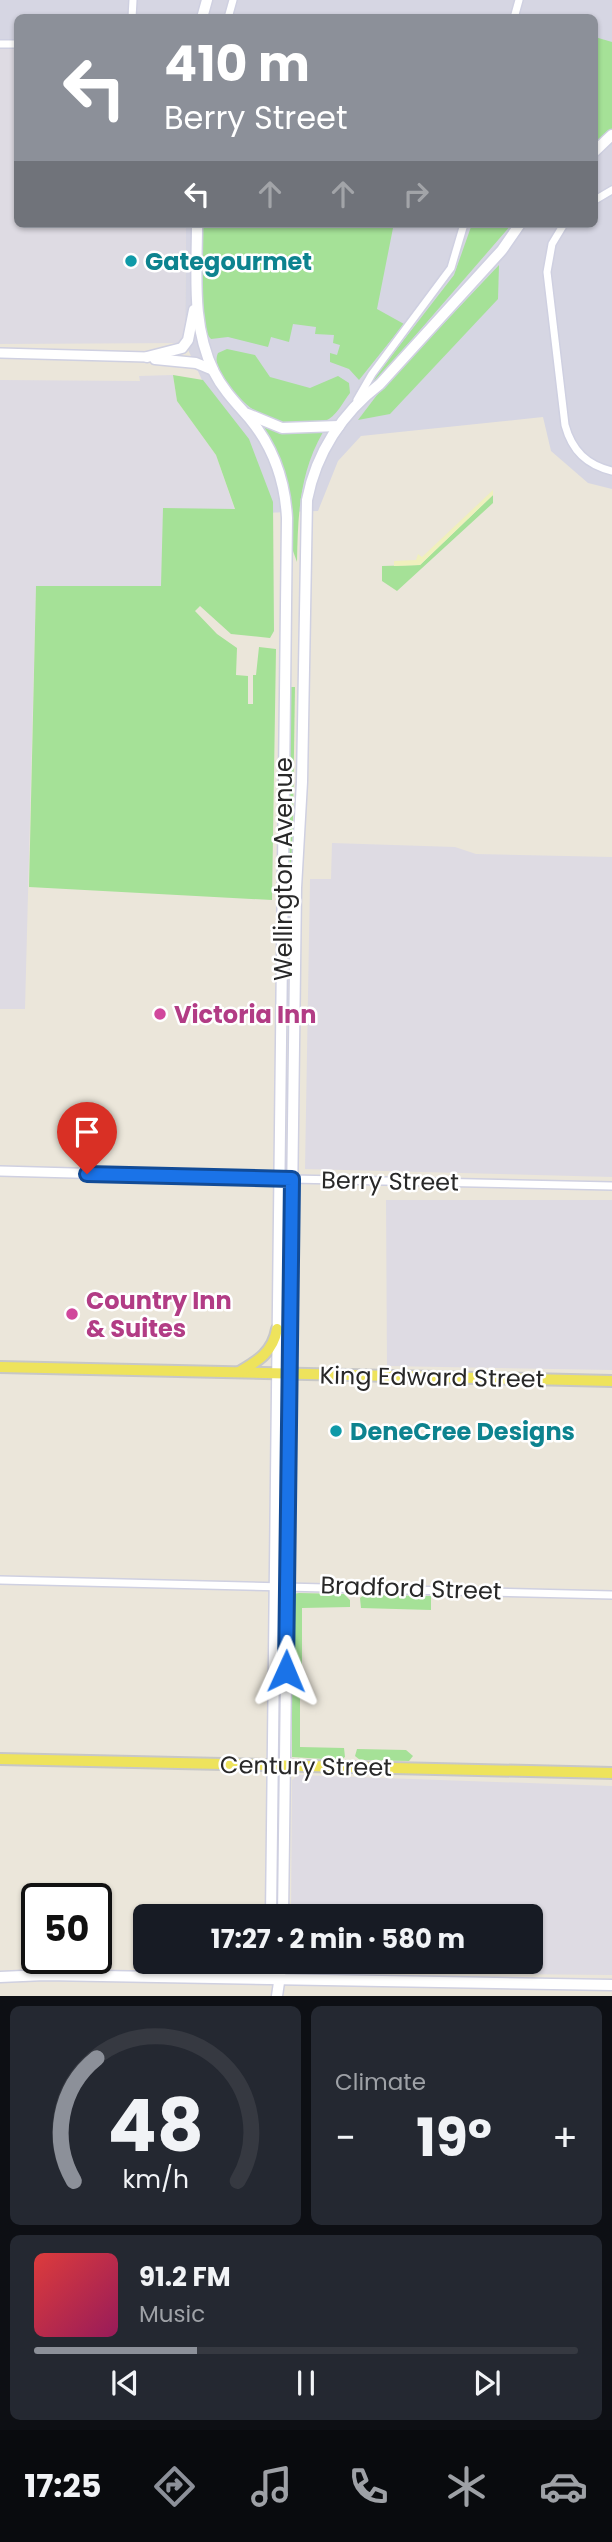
<!DOCTYPE html>
<html lang="en">
<head>
<meta charset="utf-8">
<style>
  body { margin:0; font-family:Poppins,sans-serif; background:#242831; color:#f1f3f6; height:100vh; display:flex; flex-direction:column; font-size:26px; white-space:nowrap }
  * { box-sizing:border-box; margin:0 }
  p { font-size:23px; color:#9ea1a6 }
  .icon { flex:none; width:38px; height:38px; fill:none; stroke:currentColor; stroke-width:2; stroke-linecap:round; stroke-linejoin:round }
  .map { position:relative; height:1996px; overflow:hidden }
  .sheet { display:flex; flex-direction:column; gap:10px; padding:10px; background:#0d0f14; flex:1 }
  .sheet>* { flex:none }
  .top-card { position:absolute; left:14px; top:14px; width:584px; height:214px; border-radius:10px; box-shadow:0 2px 5px #0004; background:#8c9099; color:#fff; overflow:hidden }
  .speed { position:absolute; left:21px; top:1883px; display:flex; gap:14px; font-size:35px; font-weight:700; text-align:center }
  .speed>* { display:grid; place-content:center; width:91px; height:91px; border-radius:50%; background:#171b24; box-shadow:0 2px 5px #0004; line-height:1 }
  .speed .limit { border:4px solid #111; border-radius:10px; background:#fff; color:#111 }
  .pin { position:absolute; display:grid; place-items:center; width:60px; height:60px; color:#fff; margin:-72px -30px; border-radius:50% 50% 50% 0; rotate:-45deg; box-shadow:0 0 7px #0007 }
  .pin .icon { rotate:45deg }
  .me { position:absolute; width:77px; margin:-38px; rotate:1deg; stroke-linejoin:round; filter:drop-shadow(0 0 5px #0008) }
  .turn { display:flex; align-items:center; gap:24px; height:147px; padding:0 35px; font-size:32px }
  .turn .icon { width:91px; height:91px; stroke-width:2.5 }
  .turn b { display:block; font-size:49px; line-height:60px }
  .lanes { display:flex; align-items:center; height:66px; padding:0 35px; background:#0003; justify-content:center; gap:35px; direction:ltr }
  .lanes .off { opacity:.35 }
  .big { font-size:52px; font-weight:700; line-height:1.1 }
  .sheet .widget { flex:1; display:flex; flex-direction:column; justify-content:center; gap:10px; min-width:0; padding:0 24px; border-radius:10px; background:#242831 }
  .sheet .dial { align-items:center; gap:0 }
  .dial svg { height:182px; overflow:visible; fill:none; stroke:#363941; stroke-width:7; stroke-linecap:round; text-anchor:middle }
  .dial text { fill:#f1f3f6; stroke:none }
  .song { display:flex; align-items:center; gap:21px }
  .cover { width:84px; height:84px; border-radius:10px; background:linear-gradient(135deg,hsl(0 70% 55%),hsl(330 70% 35%)) }
  .played { height:7px; border-radius:4px; background:linear-gradient(90deg,#8c9099 30%,#363941 30%) }
  .keys { display:flex; justify-content:space-around; direction:ltr }
  .heat { display:flex; justify-content:space-between; align-items:center; font-size:38px; direction:ltr }
  .sheet .tiles { flex:1; display:grid; gap:10px; grid-template-columns:1fr 1fr }
  .widget:last-child { grid-column:span 2 }
  .trip { position:absolute; left:133px; top:1904px; width:410px; height:70px; border-radius:10px; background:#171b24; box-shadow:0 2px 5px #0004; font-weight:700; line-height:70px; text-align:center }
  .dock { display:flex; height:112px; justify-content:space-around; align-items:center; background:#090b0e; color:#9ea1a6 }
  .dock .icon { width:49px; height:49px }
  .dock .active { color:#8c9099 }
  .dock b { font-size:32px; color:#f1f3f6 }
  .map>svg:first-child { display:block }
</style>
</head>
<body>
<div class="map">
<svg width="612" height="1996" viewBox="0 0 612 1996">
  <rect width="100%" height="100%" fill="#ebe6da"/>
  <!-- industrial -->
  <g fill="#dedbe3">
    <polygon points="0,43 17,44 18,224 186,224 185,343 0,344"/>
    <polygon points="173,375 177,401 216,455 235,510 161,586 36,587 25,1009 0,1009 0,380 140,381 139,376"/>
    <polygon points="332,843 455,847 476,854 612,857 612,1177 305,1169 310,879 331,879"/>
    <polygon points="386,1200 612,1200 612,1370 387,1366"/>
    <polygon points="298,1775 612,1786 612,1975 297,1972 291,1962 530,1962 530,1916 291,1916 292,1780"/>
  </g>
  <!-- airport -->
  <polygon fill="#d6d6e3" points="0,0 612,0 612,489 588,483 551,451 543,417 361,436 338,461 318,511 263,513 185,343 186,224 595,224 595,18 18,18 17,44 0,42"/>
  <!-- green -->
  <g fill="#a5e197">
    <polygon points="595,37 612,42 612,131 595,146"/>
    <path d="M203,224H379L393,228L377,309L404,324L359,380L349,369L330,362V353L337,355L340,345L333,343L334,335L315,334L316,327L293,324L289,342L271,337L268,347L228,337L211,339C194,321 203,250 203,224Z"/>
    <polygon points="472,224 512,224 375,382 372,381 454,275"/>
    <polygon points="499,265 498,299 390,414 358,420 380,391"/>
    <path d="M227,349L255,355L270,377L310,388L338,376L349,383L350,393C343,402 336,417 325,421C285,437 244,411 224,378C219,369 214,362 218,353Z"/>
    <polygon points="173,375 203,380 249,439 273,502 274,631 270,638 231,634 200,606 195,611 217,634 237,648 236,675 248,676 248,704 253,704 253,675 256,675 259,647 276,649 272,900 29,887 36,586 161,586 163,508 235,509 216,455 177,401"/>
    <path d="M264,427L288,432H323C299,474 298,515 297,562L293,551L287,482Z"/>
    <polygon points="493,495 493,503 397,591 382,581 382,566 420,565"/>
    <polygon points="289,687 295,687 292,884 288,884"/>
    <polygon points="299,1593 344,1594 350,1600 350,1607 302,1608 302,1668 293,1667 293,1594"/>
    <polygon points="364,1595 431,1596 431,1610 361,1608 360,1598"/>
    <polygon points="292,1686 300,1686 300,1747 344,1748 345,1757 340,1760 292,1757"/>
    <polygon points="357,1749 406,1750 413,1756 409,1761 360,1760 355,1756"/>
  </g>
  <!-- sand -->
  <polygon fill="#f0f0bd" points="493,490 493,495 420,565 394,566 394,561 416,560 418,554 422,557"/>
  <g fill="none" stroke-linecap="round" stroke-linejoin="round">
    <!-- minor casing -->
    <g stroke="#cfd0e1" stroke-width="10">
      <g id="minor">
        <polyline points="132,18 133,0"/>
        <polyline points="228,18 233,0"/>
        <polyline points="514,18 519,0"/>
        <polyline points="0,44 18,44"/>
        <polyline points="595,200 612,190"/>
        <path d="M564,224L552,244L547,272L565,425C572,451 587,465 612,471"/>
        <polyline points="357,400 372,374 451,268 464,224"/>
        <polyline points="292,1179 612,1186"/>
        <polyline points="0,1580 612,1595"/>
      </g>
    </g>
    <!-- tertiary casing -->
    <g stroke="#cfd0e1" stroke-width="12">
      <g id="tertiary">
        <polyline points="0,353 147,357"/>
        <polyline points="0,1171 292,1179"/>
      </g>
    </g>
    <!-- secondary casing -->
    <g stroke="#cfd0e1" stroke-width="13">
      <g id="secondary">
        <polyline points="202,18 207,0"/>
        <polyline points="595,151 612,135"/>
        <path d="M197,224C197,274 191,325 214,372C223,390 237,404 250,419C273,447 285,481 287,518L271,1916"/>
        <polyline points="147,357 182,348 188,340 194,310"/>
        <polyline points="155,359 196,363 213,370"/>
        <polyline points="248,414 282,428 339,426"/>
        <path d="M283,1916L296,888L302,782L307,500C316,453 342,413 380,384L502,250L520,224"/>
        <polyline points="271,1962 277,1979"/>
        <polyline points="0,1977 45,1975 612,1985"/>
        <polyline points="277,1996 282,1962"/>
      </g>
    </g>
    <!-- primary casing -->
    <g stroke="#c7c7c7" stroke-width="14">
      <g id="primary">
        <polyline points="0,1367 612,1381"/>
        <path d="M239,1372C258,1361 273,1352 277,1329"/>
        <polyline points="0,1759 612,1773"/>
      </g>
    </g>
    <!-- minor -->
    <use href="#minor" stroke="#fff" stroke-width="7"/>
    <!-- tertiary -->
    <use href="#tertiary" stroke="#fff" stroke-width="9"/>
    <!-- secondary -->
    <use href="#secondary" stroke="#fff" stroke-width="10"/>
    <!-- primary -->
    <use href="#primary" stroke="#eee35c" stroke-width="10"/>
  </g>
  <g fill="none" stroke-linecap="round" stroke-linejoin="round">
    <!-- route casing -->
    <g stroke="#114b97" stroke-width="18">
      <polyline id="route" points="87,1174 292,1179 286,1671"/>
    </g>
    <!-- route -->
    <use href="#route" stroke="#1a73e8" stroke-width="12"/>
  </g>
  <!-- markers -->
  <g fill="#0f9aa8" stroke="#fff" stroke-width="2.5">
    <circle cx="131" cy="261" r="7"/>
    <circle cx="336" cy="1431" r="7"/>
  </g>
  <g fill="#d1479c" stroke="#fff" stroke-width="2.5">
    <circle cx="160" cy="1014" r="7"/>
    <circle cx="72" cy="1314" r="7"/>
  </g>
  <g text-anchor="middle" dominant-baseline="central" stroke-width="5" stroke-linejoin="round" paint-order="stroke">
    <!-- culture labels -->
    <g font-size="24" font-weight="bold" fill="#0d838f" stroke="#fff" text-anchor="start">
      <text x="145" y="261">Gategourmet</text>
      <text x="350" y="1431">DeneCree Designs</text>
    </g>
    <!-- street labels -->
    <g font-size="24" fill="#282828" stroke="#fff">
      <text transform="translate(283 869) rotate(-90)">Wellington Avenue</text>
      <text transform="translate(390 1181) rotate(1)">Berry Street</text>
      <text transform="translate(432 1377) rotate(1)">King Edward Street</text>
      <text transform="translate(411 1588) rotate(2)">Bradford Street</text>
      <text transform="translate(306 1766) rotate(1)">Century Street</text>
    </g>
    <!-- hotel labels -->
    <g font-size="24" font-weight="bold" fill="#b23c85" stroke="#fff" text-anchor="start">
      <text x="174" y="1014">Victoria Inn</text>
      <text x="86" y="1300">Country Inn<tspan x="86" dy="28">&amp; Suites</tspan></text>
    </g>
  </g>
</svg>
<div class="speed"><div class="limit">50</div></div>
<div class="pin" style="left:87px;top:1174px;background:#d93025"><svg class="icon" aria-label="arrive" viewBox="0 0 24 24"><path d="M6 21V4h12l-3 4 3 4H6"/></svg></div>
<svg class="me" style="left:286px;top:1671px" viewBox="-20 -20 40 40"><path d="M0-17L14 15 0 8-14 15z" fill="#1a73e8" stroke="#fff" stroke-width="4"/></svg>
<div class="trip">17:27 · 2 min · 580 m</div>
<div class="top-card">
<div class="turn"><svg class="icon" aria-label="left" viewBox="0 0 24 24"><path d="M17 20v-9H6M10 6l-5 5 5 5"/></svg><div><b>410 m</b>Berry Street</div></div>
<div class="lanes"><svg class="icon" aria-label="left" viewBox="0 0 24 24"><path d="M17 20v-9H6M10 6l-5 5 5 5"/></svg><svg class="icon off" aria-label="ahead" viewBox="0 0 24 24"><path d="M12 20V5M6 11l6-6 6 6"/></svg><svg class="icon off" aria-label="ahead" viewBox="0 0 24 24"><path d="M12 20V5M6 11l6-6 6 6"/></svg><svg class="icon off" aria-label="right" viewBox="0 0 24 24"><path d="M7 20v-9h11M14 6l5 5-5 5"/></svg></div>
</div>
</div>
<section class="sheet">
<div class="tiles">
<div class="widget dial"><svg viewBox="0 0 100 80">
<path d="M14 69A42 42 0 1 1 86 69"/>
<path d="M14 69A42 42 0 0 1 24 15" stroke="#8c9099"/>
<text x="50" y="56" font-size="32" font-weight="700">48</text>
<text x="50" y="72" font-size="11">km/h</text>
</svg></div>
<div class="widget"><p>Climate</p>
<div class="heat"><a>−</a><b class="big">19°</b><a>+</a></div>
</div>
<div class="widget">
<div class="song"><i class="cover"></i><div><b>91.2 FM</b><p>Music</p></div></div>
<div class="played"></div>
<div class="keys"><svg class="icon" aria-label="previous" viewBox="0 0 24 24"><path d="M18 5L8 12l10 7zM5 5v14"/></svg><svg class="icon" aria-label="pause" viewBox="0 0 24 24"><path d="M8 5v14M16 5v14"/></svg><svg class="icon" aria-label="next" viewBox="0 0 24 24"><path d="M6 5l10 7-10 7zM19 5v14"/></svg></div>
</div>
</div>
</section>
<nav class="dock">
<b>17:25</b>
<svg class="icon active" aria-label="directions" viewBox="0 0 24 24"><path d="M12 3l9 9-9 9-9-9zM9 14v-3h6M13 9l2 2-2 2"/></svg>
<svg class="icon" aria-label="music" viewBox="0 0 24 24"><path d="M9 18V5l10-2v13"/><circle cx="6" cy="18" r="3"/><circle cx="16" cy="16" r="3"/></svg>
<svg class="icon" aria-label="phone" viewBox="0 0 24 24"><path d="M5 4h4l2 5-3 2q2 4 5 5l2-3 5 2v4C11 20 4 13 5 4z"/></svg>
<svg class="icon" aria-label="climate" viewBox="0 0 24 24"><path d="M12 3v18M4 7l16 10M4 17L20 7"/></svg>
<svg class="icon" aria-label="car" viewBox="0 0 24 24"><path d="M5 17H2v-5l4-1 3-4h7l3 4 3 1v5h-3M9 17h6M6 11h13"/><circle cx="7" cy="17" r="2"/><circle cx="17" cy="17" r="2"/></svg>
</nav>
</body>
</html>
